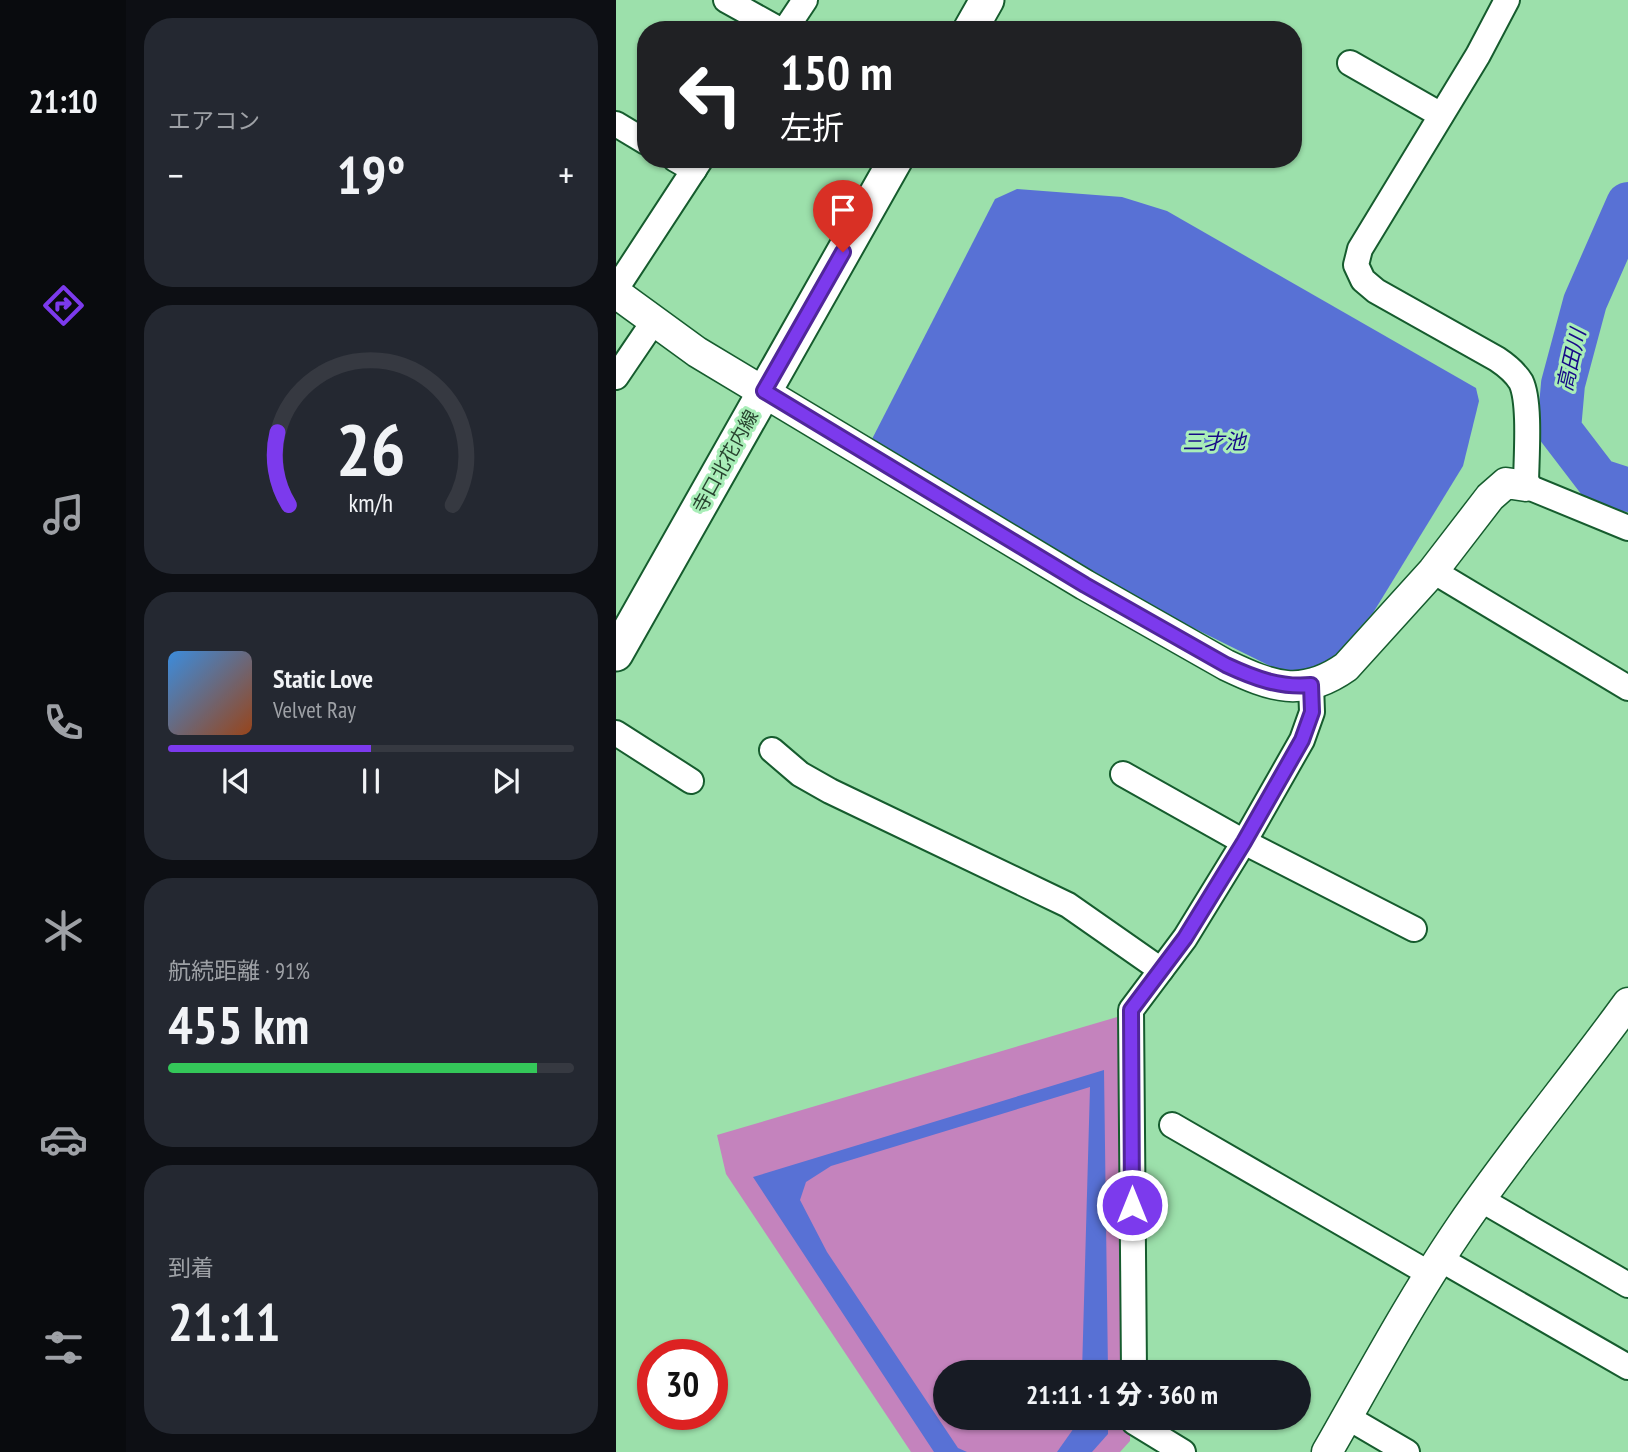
<!DOCTYPE html>
<html lang="ja">
<head>
<meta charset="utf-8">
<style>
  body { margin:0; font-family:"PT Sans Narrow","Noto Sans JP",sans-serif; background:#242831; color:#f1f3f6; height:100vh; display:flex; flex-direction:column; font-size:26px; white-space:nowrap }
  * { box-sizing:border-box; margin:0 }
  p { font-size:23px; color:#9ea1a6 }
  .icon { flex:none; width:38px; height:38px; fill:none; stroke:currentColor; stroke-width:2; stroke-linecap:round; stroke-linejoin:round }
  .map { position:relative; flex:1; overflow:hidden }
  .side { display:flex; flex-direction:column; gap:18px; padding:18px; background:#0d0f14; width:490px }
  .side>* { flex:none }
  .banner { position:absolute; left:21px; top:21px; width:665px; height:147px; border-radius:28px; box-shadow:0 2px 5px #0004; background:#202124; color:#fff; overflow:hidden }
  .speed { position:absolute; left:21px; top:1339px; display:flex; gap:14px; font-size:35px; font-weight:700; text-align:center }
  .speed>* { display:grid; place-content:center; width:91px; height:91px; border-radius:50%; background:#171b24; box-shadow:0 2px 5px #0004; line-height:1 }
  .speed .limit { border:10px solid #d22; background:#fff; color:#111 }
  .pin { position:absolute; display:grid; place-items:center; width:60px; height:60px; color:#fff; margin:-72px -30px; border-radius:50% 50% 50% 0; rotate:-45deg; box-shadow:0 0 7px #0007 }
  .pin .icon { rotate:45deg }
  .me { position:absolute; width:77px; margin:-38px; rotate:0deg; stroke-linejoin:round; filter:drop-shadow(0 0 5px #0008) }
  .turn { display:flex; align-items:center; gap:24px; height:147px; padding:0 28px; font-size:32px }
  .turn .icon { width:91px; height:91px; stroke-width:2.5 }
  .turn b { display:block; font-size:49px; line-height:60px }
  .big { font-size:52px; font-weight:800; line-height:1.1 }
  .side .tile { flex:1; display:flex; flex-direction:column; justify-content:center; gap:10px; min-width:0; padding:0 24px; border-radius:28px; background:#242831 }
  .side .dial { align-items:center; gap:0 }
  .dial svg { height:182px; overflow:visible; fill:none; stroke:#363941; stroke-width:7; stroke-linecap:round; text-anchor:middle }
  .dial text { fill:#f1f3f6; stroke:none }
  .song { display:flex; align-items:center; gap:21px }
  .cover { width:84px; height:84px; border-radius:10px; background:linear-gradient(135deg,hsl(210 70% 55%),hsl(20 70% 35%)) }
  .played { height:7px; border-radius:4px; background:linear-gradient(90deg,#7c3aed 50%,#363941 50%) }
  .keys { display:flex; justify-content:space-around; direction:ltr }
  .heat { display:flex; justify-content:space-between; align-items:center; font-size:38px; direction:ltr }
  .charge { height:10px; border-radius:5px; background:linear-gradient(90deg,#34c759 91%,#363941 0) }
  .trip { position:absolute; left:317px; top:1360px; width:378px; height:70px; border-radius:35px; background:#171b24; box-shadow:0 2px 5px #0004; font-weight:800; line-height:70px; text-align:center }
  main { display:flex; flex:1; min-height:0 }
  .tab-bar { display:flex; flex-direction:column; width:126px; justify-content:space-around; align-items:center; background:#090b0e; color:#9ea1a6 }
  .tab-bar .icon { width:49px; height:49px }
  .tab-bar .current { color:#7c3aed }
  .tab-bar b { font-size:32px; color:#f1f3f6 }
  .map>svg:first-child { display:block }
</style>
</head>
<body>
<main>
<nav class="tab-bar">
<b>21:10</b>
<svg class="icon current" aria-label="directions" viewBox="0 0 24 24"><path d="M12 3l9 9-9 9-9-9zM9 14v-3h6M13 9l2 2-2 2"/></svg>
<svg class="icon" aria-label="music" viewBox="0 0 24 24"><path d="M9 18V5l10-2v13"/><circle cx="6" cy="18" r="3"/><circle cx="16" cy="16" r="3"/></svg>
<svg class="icon" aria-label="phone" viewBox="0 0 24 24"><path d="M5 4h4l2 5-3 2q2 4 5 5l2-3 5 2v4C11 20 4 13 5 4z"/></svg>
<svg class="icon" aria-label="climate" viewBox="0 0 24 24"><path d="M12 3v18M4 7l16 10M4 17L20 7"/></svg>
<svg class="icon" aria-label="car" viewBox="0 0 24 24"><path d="M5 17H2v-5l4-1 3-4h7l3 4 3 1v5h-3M9 17h6M6 11h13"/><circle cx="7" cy="17" r="2"/><circle cx="17" cy="17" r="2"/></svg>
<svg class="icon" aria-label="filters" viewBox="0 0 24 24"><path d="M4 7h16M4 17h16"/><circle cx="9" cy="7" r="2"/><circle cx="15" cy="17" r="2"/></svg>
</nav>
<section class="side">
<div class="tile"><p>エアコン</p>
<div class="heat"><a>−</a><b class="big">19°</b><a>+</a></div>
</div>
<div class="tile dial"><svg viewBox="0 0 100 80">
<path d="M14 69A42 42 0 1 1 86 69"/>
<path d="M14 69A42 42 0 0 1 9 37" stroke="#7c3aed"/>
<text x="50" y="56" font-size="32" font-weight="700">26</text>
<text x="50" y="72" font-size="11">km/h</text>
</svg></div>
<div class="tile">
<div class="song"><i class="cover"></i><div><b>Static Love</b><p>Velvet Ray</p></div></div>
<div class="played"></div>
<div class="keys"><svg class="icon" aria-label="previous" viewBox="0 0 24 24"><path d="M18 5L8 12l10 7zM5 5v14"/></svg><svg class="icon" aria-label="pause" viewBox="0 0 24 24"><path d="M8 5v14M16 5v14"/></svg><svg class="icon" aria-label="next" viewBox="0 0 24 24"><path d="M6 5l10 7-10 7zM19 5v14"/></svg></div>
</div>
<div class="tile"><p>航続距離 · 91%</p><b class="big">455 km</b><div class="charge"></div></div>
<div class="tile"><p>到着</p><b class="big">21:11</b></div>
</section>
<div class="map">
<svg width="1012" height="1452" viewBox="0 0 1012 1452">
  <rect width="100%" height="100%" fill="#9ce0ab"/>
  <!-- green -->
  <polygon fill="#c483bd" points="508,1015 513,1372 329,1372 329,1418 514,1418 514,1441 504,1452 295,1452 110,1174 101,1135"/>
  <!-- water -->
  <g fill="#5871d5">
    <polygon points="401,189 506,197 551,211 860,388 863,401 847,466 757,613 713,662 687,672 669,671 652,665 517,598 254,443 379,199"/>
    <polygon points="488,1070 492,1372 466,1372 474,1087 215,1166 190,1182 184,1200 211,1252 342,1448 351,1452 318,1452 137,1177"/>
    <polygon points="465,1418 492,1418 492,1434 476,1452 441,1452"/>
  </g>
  <g fill="none" stroke-linecap="round" stroke-linejoin="round">
    <!-- river -->
    <polyline stroke="#5871d5" stroke-width="44" points="1012,204 969,302 947,384 943,429 982,480 1012,490"/>
    <!-- minor casing -->
    <g stroke="#165c2e" stroke-width="28">
      <g id="minor">
        <polyline points="110,0 164,30"/>
        <path d="M891,0L862,55L744,249L740,265L747,280L760,291L881,359C890,365 899,372 905,382C915,403 910,461 910,486L1012,528"/>
        <polyline points="169,30 189,0"/>
        <polyline points="734,63 825,115"/>
        <polyline points="0,124 30,142"/>
        <polyline points="59,159 78,170"/>
        <polyline points="0,289 85,159"/>
        <polyline points="0,377 38,321"/>
        <polyline points="817,571 1012,688"/>
        <polyline points="0,733 75,781"/>
        <polyline points="156,750 184,774 214,791 452,905 545,970"/>
        <polyline points="507,774 628,842 798,929"/>
        <polyline points="556,1125 814,1274"/>
        <polyline points="864,1199 1012,1285"/>
        <polyline points="824,1259 1012,1367"/>
        <polyline points="518,1372 515,1010 569,938 628,842 686,740 696,712 695,685"/>
        <polyline points="731,1417 791,1452"/>
        <polyline points="518,1418 518,1422 567,1452"/>
      </g>
    </g>
    <!-- tertiary casing -->
    <g stroke="#165c2e" stroke-width="33">
      <g id="tertiary">
        <path d="M0,293L81,352L469,585L610,665C656,687 686,698 730,667L817,571L874,497L890,483L910,486"/>
        <path d="M711,1452C754,1377 795,1300 844,1228C896,1151 957,1079 1012,1003"/>
      </g>
    </g>
    <!-- secondary casing -->
    <g stroke="#165c2e" stroke-width="37">
      <g id="secondary">
        <polyline points="354,30 371,0"/>
        <polyline points="0,654 280,159"/>
      </g>
    </g>
    <!-- minor -->
    <use href="#minor" stroke="#fff" stroke-width="24"/>
    <!-- tertiary -->
    <use href="#tertiary" stroke="#fff" stroke-width="30"/>
    <!-- secondary -->
    <use href="#secondary" stroke="#fff" stroke-width="33"/>
  </g>
  <g fill="none" stroke-linecap="round" stroke-linejoin="round">
    <!-- route casing -->
    <g stroke="#51269a" stroke-width="18">
      <path id="route" d="M227,252L148,391L469,585L610,665C638,678 664,688 695,685L696,712L686,740L628,842L569,938L515,1010L516,1205"/>
    </g>
    <!-- route -->
    <use href="#route" stroke="#7c3aed" stroke-width="12"/>
  </g>
  <g text-anchor="middle" dominant-baseline="central" stroke-width="6" stroke-linejoin="round" paint-order="stroke">
    <!-- street labels -->
    <g font-size="19" fill="#28442f" stroke="#a9eeb8">
      <text transform="translate(109 461) rotate(-61)">寺口北花内線</text>
    </g>
    <!-- water labels -->
    <g font-size="21" font-style="italic" fill="#170988" stroke="#a9eeb8">
      <text transform="translate(955 360) rotate(-77)">高田川</text>
      <text x="598" y="441">三才池</text>
    </g>
  </g>
</svg>
<div class="speed"><div class="limit">30</div></div>
<div class="pin" style="left:227px;top:252px;background:#d93025"><svg class="icon" aria-label="arrive" viewBox="0 0 24 24"><path d="M6 21V4h12l-3 4 3 4H6"/></svg></div>
<svg class="me" style="left:516px;top:1205px" viewBox="-20 -20 40 40"><circle r="17" fill="#7c3aed" stroke="#fff" stroke-width="3"/><path d="M0-11L8 9 0 5-8 9z" fill="#fff"/></svg>
<div class="trip">21:11 · 1 分 · 360 m</div>
<div class="banner">
<div class="turn"><svg class="icon" aria-label="left" viewBox="0 0 24 24"><path d="M17 20v-9H6M10 6l-5 5 5 5"/></svg><div><b>150 m</b>左折</div></div>
</div>
</div>
</main>
</body>
</html>
